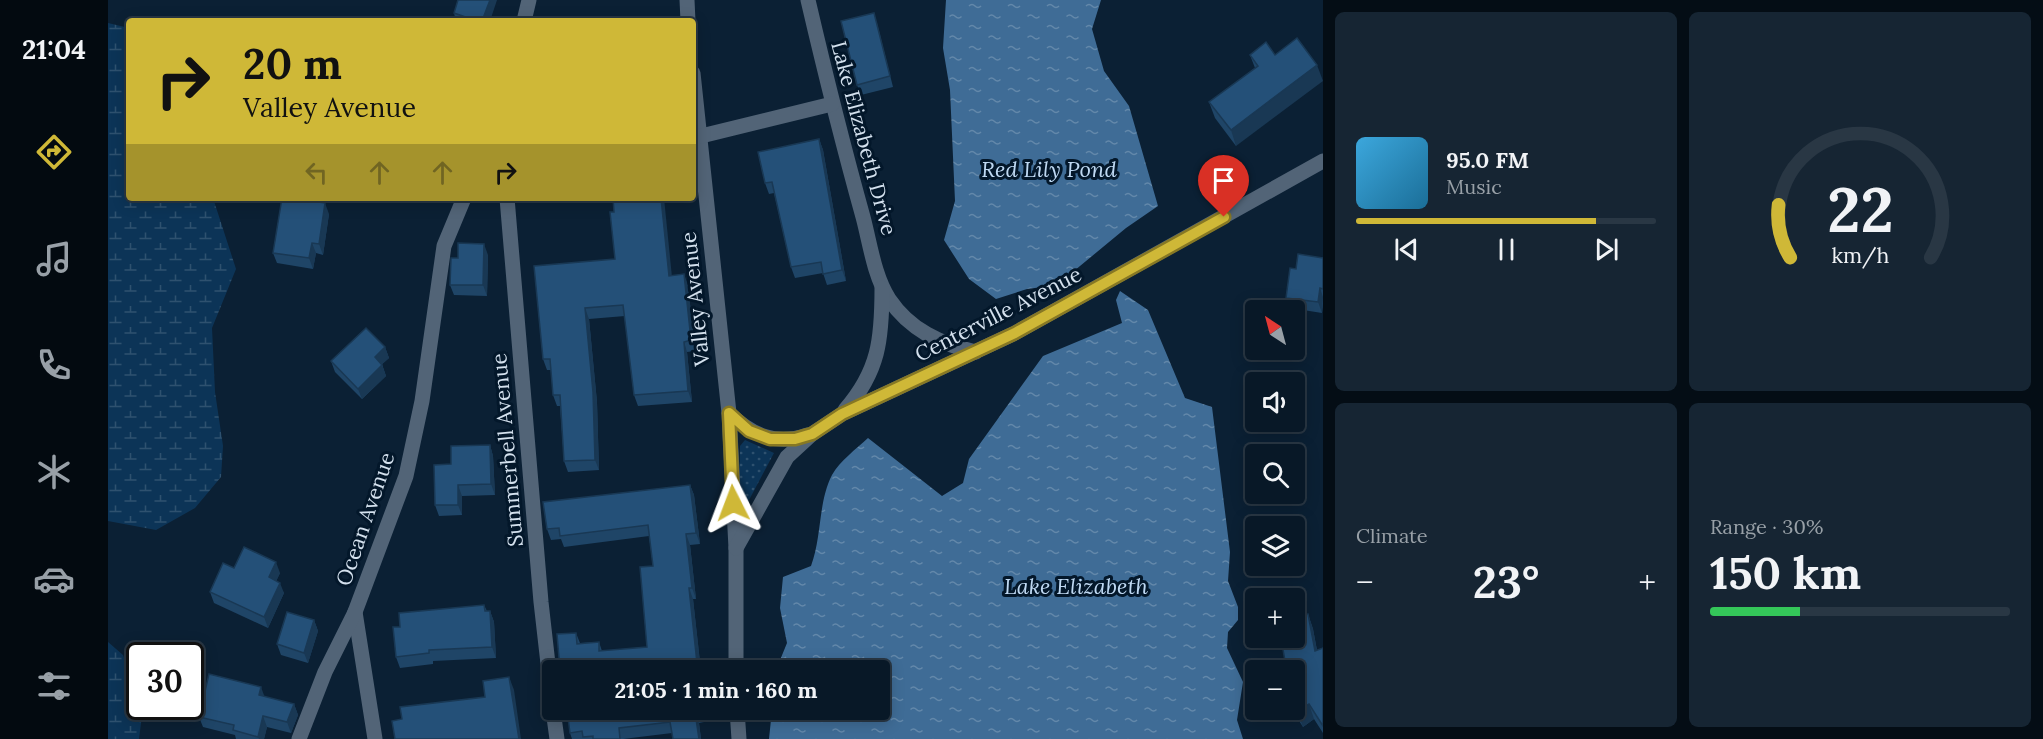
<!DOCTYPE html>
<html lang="en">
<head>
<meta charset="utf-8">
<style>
  body { margin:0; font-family:Lora,serif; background:#162533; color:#f1f3f6; height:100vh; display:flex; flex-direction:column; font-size:22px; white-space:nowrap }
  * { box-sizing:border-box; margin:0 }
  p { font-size:20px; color:#98a0a7 }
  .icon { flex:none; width:33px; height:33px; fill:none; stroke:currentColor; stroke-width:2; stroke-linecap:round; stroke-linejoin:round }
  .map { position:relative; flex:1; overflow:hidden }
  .panel { display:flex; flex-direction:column; gap:12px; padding:12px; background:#040d15; width:720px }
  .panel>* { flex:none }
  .guide { position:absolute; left:18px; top:18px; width:570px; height:183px; border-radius:6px; box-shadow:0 3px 15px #0003,0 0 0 2px #293744; background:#cfb837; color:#111; overflow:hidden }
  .needle { width:39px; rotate:324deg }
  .fabs { position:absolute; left:1137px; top:300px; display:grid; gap:12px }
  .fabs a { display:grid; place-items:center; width:60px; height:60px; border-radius:6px; background:#081827; box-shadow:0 3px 15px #0003,0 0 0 2px #293744; font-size:30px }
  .speed { position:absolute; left:18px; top:642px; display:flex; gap:12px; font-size:30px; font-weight:700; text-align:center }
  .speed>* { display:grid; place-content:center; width:78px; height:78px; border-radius:50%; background:#081827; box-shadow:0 3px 15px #0003,0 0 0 2px #293744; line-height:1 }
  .speed .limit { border:3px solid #111; border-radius:9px; background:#fff; color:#111 }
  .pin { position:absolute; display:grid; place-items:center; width:51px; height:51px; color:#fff; margin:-62px -26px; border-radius:50% 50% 50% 0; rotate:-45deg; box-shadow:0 0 6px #0007 }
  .pin .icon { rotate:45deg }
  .me { position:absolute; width:66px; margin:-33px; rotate:357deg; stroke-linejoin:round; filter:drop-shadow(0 0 4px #0008) }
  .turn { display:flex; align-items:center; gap:21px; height:126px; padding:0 18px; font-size:27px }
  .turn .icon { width:78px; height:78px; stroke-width:2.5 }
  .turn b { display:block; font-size:42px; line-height:51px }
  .lanes { display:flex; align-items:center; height:57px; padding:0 18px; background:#0003; justify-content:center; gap:30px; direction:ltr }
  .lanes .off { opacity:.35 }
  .big { font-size:45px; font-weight:800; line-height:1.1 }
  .panel .card { flex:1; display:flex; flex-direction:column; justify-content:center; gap:9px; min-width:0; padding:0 21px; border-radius:9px; background:#162533 }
  .panel .dial { align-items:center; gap:0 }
  .dial svg { height:156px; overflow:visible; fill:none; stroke:#293744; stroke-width:7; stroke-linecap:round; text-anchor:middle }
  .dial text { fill:#f1f3f6; stroke:none }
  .song { display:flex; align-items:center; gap:18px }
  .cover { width:72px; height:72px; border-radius:9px; background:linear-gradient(135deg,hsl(200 70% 55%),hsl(200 70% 35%)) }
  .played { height:6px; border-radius:3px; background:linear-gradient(90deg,#cfb837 80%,#293744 80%) }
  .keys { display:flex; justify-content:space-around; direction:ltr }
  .heat { display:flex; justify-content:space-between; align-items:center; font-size:33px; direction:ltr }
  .charge { height:9px; border-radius:4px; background:linear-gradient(90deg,#34c759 30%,#293744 0) }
  .panel .tiles { flex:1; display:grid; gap:12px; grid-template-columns:repeat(2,1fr) }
  .trip { position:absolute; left:434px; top:660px; width:348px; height:60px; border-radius:6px; background:#081827; box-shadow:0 3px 15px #0003,0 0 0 2px #293744; font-weight:800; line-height:60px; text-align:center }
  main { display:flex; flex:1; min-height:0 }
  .tab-bar { display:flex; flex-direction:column; width:108px; justify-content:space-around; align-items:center; background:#030a10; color:#98a0a7 }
  .tab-bar .icon { width:42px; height:42px }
  .tab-bar .current { color:#cfb837 }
  .tab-bar b { font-size:27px; color:#f1f3f6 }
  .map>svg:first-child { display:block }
</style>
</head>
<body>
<main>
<nav class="tab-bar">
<b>21:04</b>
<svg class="icon current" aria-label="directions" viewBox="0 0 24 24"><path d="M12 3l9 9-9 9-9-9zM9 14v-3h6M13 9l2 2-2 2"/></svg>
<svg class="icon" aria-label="music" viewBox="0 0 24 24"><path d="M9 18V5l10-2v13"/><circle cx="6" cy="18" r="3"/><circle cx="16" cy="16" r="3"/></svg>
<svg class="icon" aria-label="phone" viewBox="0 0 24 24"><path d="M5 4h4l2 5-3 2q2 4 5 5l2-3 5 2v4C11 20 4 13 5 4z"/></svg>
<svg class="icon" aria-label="climate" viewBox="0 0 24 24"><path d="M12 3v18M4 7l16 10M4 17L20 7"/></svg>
<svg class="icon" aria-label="car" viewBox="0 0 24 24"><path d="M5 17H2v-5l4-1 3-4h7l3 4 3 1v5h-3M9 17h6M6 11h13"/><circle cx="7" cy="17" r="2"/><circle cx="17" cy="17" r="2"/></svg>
<svg class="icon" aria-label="filters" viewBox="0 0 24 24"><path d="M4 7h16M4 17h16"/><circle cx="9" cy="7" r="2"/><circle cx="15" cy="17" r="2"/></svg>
</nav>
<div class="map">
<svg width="1215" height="739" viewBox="0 0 1215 739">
  <defs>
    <pattern id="grass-dots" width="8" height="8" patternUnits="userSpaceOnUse" patternTransform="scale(1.5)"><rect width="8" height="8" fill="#0c3457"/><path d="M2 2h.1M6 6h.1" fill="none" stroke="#2e516f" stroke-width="1.8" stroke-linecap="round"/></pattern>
    <pattern id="wetland-marsh" width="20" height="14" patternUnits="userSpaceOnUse" patternTransform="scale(1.5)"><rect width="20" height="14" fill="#0c3457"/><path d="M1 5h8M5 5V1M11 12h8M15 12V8" fill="none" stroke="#2e516f"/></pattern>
    <pattern id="water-ripples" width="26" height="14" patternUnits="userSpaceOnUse" patternTransform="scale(1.5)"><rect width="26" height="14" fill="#3f6c96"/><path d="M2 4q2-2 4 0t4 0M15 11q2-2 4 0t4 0" fill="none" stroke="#6388aa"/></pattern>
  </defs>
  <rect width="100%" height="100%" fill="#0b2034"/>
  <!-- grass -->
  <polygon fill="url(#grass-dots)" points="637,440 666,453 640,502 633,498 631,493 632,446"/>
  <!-- wetland -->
  <g fill="url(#wetland-marsh)">
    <polygon points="0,23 21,28 21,198 105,198 128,269 104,328 107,392 115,446 113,477 87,508 48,530 0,521"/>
    <polygon points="0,642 15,655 31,698 32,706 35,707 31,739 0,739"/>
  </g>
  <!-- water -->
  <g fill="url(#water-ripples)">
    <polygon points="838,0 993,0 984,29 996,71 1021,106 1050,206 1018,228 949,285 919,289 888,299 861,279 836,240 847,201 842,90 835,48"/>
    <path d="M1012,291L1040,310L1077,398L1104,407L1122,552L1120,581L1130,607V620L1120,632L1119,648L1135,682L1129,720L1135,739H661L664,710H771V670H668L679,643L672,608L675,577L703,566C714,537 710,502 724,475C732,461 748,449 760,438L834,496L855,483L861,459L935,356L1014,323L1008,300Z"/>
  </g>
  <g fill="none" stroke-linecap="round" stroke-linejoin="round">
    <!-- minor -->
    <g stroke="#526477" stroke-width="15">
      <polyline points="579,0 580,21"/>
      <path d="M700,0C717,73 735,145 755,217C762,243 766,276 781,299C802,330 832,344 868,352"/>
      <polyline points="416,21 421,0"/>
      <polyline points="585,73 621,413 628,548 628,670"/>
      <polyline points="585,138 724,104"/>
      <polyline points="399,198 433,602 444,699"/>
      <path d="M737,410C771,371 774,339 774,288"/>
      <path d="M621,413C643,435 668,446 699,435"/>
      <polyline points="628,548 679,457 704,434 734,414 907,333 1215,161"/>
      <polyline points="247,612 267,739"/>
      <polyline points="445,710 449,739"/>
      <polyline points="629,710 631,739"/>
      <polyline points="191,739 217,672 247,612 298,476 314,401 336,246 356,198"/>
    </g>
  </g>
  <!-- wall -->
  <g fill="#1f4567">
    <polygon points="346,13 382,21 348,21"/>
    <polygon points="769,23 785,87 753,95 749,85"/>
    <polygon points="1158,42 1128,146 1107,118 1101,102 1147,68 1142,55"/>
    <polygon points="711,139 715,150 738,281 719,285 715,273 687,278 683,267 666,193 661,194 657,183"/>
    <polygon points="221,214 215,255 208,253 205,269 169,263 165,253"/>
    <polygon points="380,255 379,296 346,295 342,285 350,258"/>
    <polygon points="1215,258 1215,304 1214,313 1182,308 1178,298 1188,269"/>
    <polygon points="426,266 564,275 580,285 587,351 579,352 584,402 530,406 526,395 517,316 481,319 489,402 491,470 460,472 456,461 452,406 449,406 445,395 443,370 439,370 435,359"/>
    <polygon points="277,347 281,358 274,364 278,376 254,399 227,372 223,361"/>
    <polygon points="382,445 385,456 387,495 354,496 354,515 331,516 327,505 343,464"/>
    <polygon points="582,485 586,495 592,544 582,545 588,599 585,599 592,663 597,662 599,670 452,670 468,633 472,643 491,642 494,651 539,647 545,566 541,536 456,547 453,539 443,540 439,529"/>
    <polygon points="126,568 172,573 168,581 176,593 160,628 106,603 102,592"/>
    <polygon points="376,605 379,611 382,611 386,622 388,658 325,661 325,664 292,668 288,657 292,627"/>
    <polygon points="1200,614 1205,629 1209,650 1215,648 1215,733 1206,719 1195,727 1184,710 1186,710 1186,670 1179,670 1178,667"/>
    <polygon points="206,620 210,631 200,663 173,655 169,644"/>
    <polygon points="157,697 186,704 190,715 183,733 159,727 156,739 128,739 127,735 95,727 91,717"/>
    <polygon points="459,710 595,710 596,722 591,723 593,739 565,739 564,733 515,739 464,739 462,733"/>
  </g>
  <!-- shaded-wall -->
  <g fill="#193854">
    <polygon points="382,0 389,0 382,21 374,21"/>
    <polygon points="1209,65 1215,81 1128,146 1123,130"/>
    <polygon points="711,139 715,150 738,281 734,270"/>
    <polygon points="553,198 556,198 565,287 561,276"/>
    <polygon points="217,203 221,214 215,255 211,244"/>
    <polygon points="204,243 208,253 205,269 201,258"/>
    <polygon points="376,244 380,255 379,296 375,285"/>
    <polygon points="576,274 580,285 587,351 583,340"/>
    <polygon points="1212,288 1215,297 1214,313 1210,302"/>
    <polygon points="477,308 481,319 489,402 491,470 487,460"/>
    <polygon points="576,342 579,352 584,402 580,391"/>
    <polygon points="277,347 281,358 270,368 267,357"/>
    <polygon points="274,365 278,376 254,399 250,389"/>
    <polygon points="382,445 385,456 387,495 383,484"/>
    <polygon points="350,485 354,496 354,515 350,505"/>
    <polygon points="582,485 586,495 592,544 588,533"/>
    <polygon points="578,534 582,545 588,599 584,588"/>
    <polygon points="168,562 172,573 165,588 161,577"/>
    <polygon points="172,583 176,593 160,628 156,617"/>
    <polygon points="581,588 585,599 593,670 589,663"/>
    <polygon points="382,611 386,622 388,658 384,647"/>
    <polygon points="1200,614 1205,629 1212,667 1207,651"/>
    <polygon points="206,620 210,631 200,663 196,653"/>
    <polygon points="401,677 406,690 413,739 411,739"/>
    <polygon points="153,687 157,698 151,695"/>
    <polygon points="186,704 190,715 183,733 179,722"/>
    <polygon points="1201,704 1206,719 1195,727 1189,711"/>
    <polygon points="592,710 595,710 596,722 592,711"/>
    <polygon points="587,712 591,723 593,739 591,739"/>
    <polygon points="155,716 159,727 156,739 151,739 150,737"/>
  </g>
  <!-- building -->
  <g fill="#245078" stroke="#193854" stroke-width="1.5">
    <polygon points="350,0 382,0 374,21 369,21 346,13"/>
    <polygon points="766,13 782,76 749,85 733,21"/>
    <polygon points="1189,38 1209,65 1123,130 1101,102 1150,66 1142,55 1158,42 1167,55"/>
    <polygon points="711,139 734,270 715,274 713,262 683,267 664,182 657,183 650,152"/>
    <polygon points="174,198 185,198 217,203 211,244 204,243 201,258 165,253"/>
    <polygon points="505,198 553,198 561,276 576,274 583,340 576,342 580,391 526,395 515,305 477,308 485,392 487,460 456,461 452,395 445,395 442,359 435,359 426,266 507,259 502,212 506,212"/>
    <polygon points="350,243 376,244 375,285 342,285 343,258 350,258"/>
    <polygon points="1190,254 1215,258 1215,289 1212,288 1210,302 1178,298 1182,268 1188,269"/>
    <polygon points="258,328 277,347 267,357 274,365 250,389 223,361"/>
    <polygon points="382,445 383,484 350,485 350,505 327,505 326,465 343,464 343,446"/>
    <polygon points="582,485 588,533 578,534 584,588 581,588 589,663 597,662 598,670 452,670 449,634 468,633 469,644 491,642 491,651 539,647 532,567 545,566 540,525 452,536 451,528 439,529 435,502"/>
    <polygon points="136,547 168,562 161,577 172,583 156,617 102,592 115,563 126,568"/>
    <polygon points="376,605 377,611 382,611 384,647 321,650 321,653 288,657 285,627 292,627 291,613"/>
    <polygon points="179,612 206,620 196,653 169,644"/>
    <polygon points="1200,614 1207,651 1215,648 1215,726 1201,704 1189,711 1186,707 1186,685 1188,684 1186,681 1186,670 1180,670 1178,667 1173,638 1186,638 1186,616"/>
    <polygon points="101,674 153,687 151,695 186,704 179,722 155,716 150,737 125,730 126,725 91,717"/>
    <polygon points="401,677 411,739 287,739 284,721 294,719 292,707 377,697 375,681"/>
    <polygon points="459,710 592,710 592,711 587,712 591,739 565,739 562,722 511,728 512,739 485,739 485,736 475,737 474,731 462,733"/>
  </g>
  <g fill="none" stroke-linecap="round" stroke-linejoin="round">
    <!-- route casing -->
    <g stroke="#877824" stroke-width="15">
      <polyline id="route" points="625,503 621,413 641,431 662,439 687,439 704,434 734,414 907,333 1116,217"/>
    </g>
    <!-- route -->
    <use href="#route" stroke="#cfb837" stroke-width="10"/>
  </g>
  <g text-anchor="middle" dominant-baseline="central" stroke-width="6" stroke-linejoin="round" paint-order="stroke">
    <!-- street labels -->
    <g font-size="21" fill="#d4e1ee" stroke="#03172a">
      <text transform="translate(756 138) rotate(75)">Lake Elizabeth Drive</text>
      <text transform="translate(587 299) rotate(-96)">Valley Avenue</text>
      <text transform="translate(890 314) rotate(-27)">Centerville Avenue</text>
      <text transform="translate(399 450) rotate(-95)">Summerbell Avenue</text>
      <text transform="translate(257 519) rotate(-71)">Ocean Avenue</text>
    </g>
    <!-- water labels -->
    <g font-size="22" font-style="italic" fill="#bfd9f3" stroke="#03172a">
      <text x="941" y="169">Red Lily Pond</text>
      <text x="968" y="586">Lake Elizabeth</text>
    </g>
  </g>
</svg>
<div class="fabs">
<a><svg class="needle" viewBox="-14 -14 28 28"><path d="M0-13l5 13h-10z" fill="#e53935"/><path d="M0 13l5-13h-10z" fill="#98a0a7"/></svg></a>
<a><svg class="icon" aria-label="sound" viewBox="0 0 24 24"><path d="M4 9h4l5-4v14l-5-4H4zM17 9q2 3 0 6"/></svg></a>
<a><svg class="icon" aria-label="search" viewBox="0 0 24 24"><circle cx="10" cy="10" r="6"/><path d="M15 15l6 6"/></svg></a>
<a><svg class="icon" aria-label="layers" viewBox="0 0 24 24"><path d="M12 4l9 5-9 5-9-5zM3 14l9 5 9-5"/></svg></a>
<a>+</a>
<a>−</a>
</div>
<div class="speed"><div class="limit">30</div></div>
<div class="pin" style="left:1116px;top:217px;background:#d93025"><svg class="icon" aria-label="arrive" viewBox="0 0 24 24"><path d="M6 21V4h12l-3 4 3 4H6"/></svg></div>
<svg class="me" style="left:625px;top:503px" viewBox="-20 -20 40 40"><path d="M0-17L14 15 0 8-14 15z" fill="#cfb837" stroke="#fff" stroke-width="4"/></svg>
<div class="trip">21:05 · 1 min · 160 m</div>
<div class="guide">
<div class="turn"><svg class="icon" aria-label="right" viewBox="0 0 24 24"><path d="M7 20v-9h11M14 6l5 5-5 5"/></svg><div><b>20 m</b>Valley Avenue</div></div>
<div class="lanes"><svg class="icon off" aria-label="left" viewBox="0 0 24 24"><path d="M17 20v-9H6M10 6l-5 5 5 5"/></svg><svg class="icon off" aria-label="ahead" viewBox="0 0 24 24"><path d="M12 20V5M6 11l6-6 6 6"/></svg><svg class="icon off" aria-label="ahead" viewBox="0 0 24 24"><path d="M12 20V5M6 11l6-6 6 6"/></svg><svg class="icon" aria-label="right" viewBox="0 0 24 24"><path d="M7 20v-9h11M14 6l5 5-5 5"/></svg></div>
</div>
</div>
<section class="panel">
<div class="tiles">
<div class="card">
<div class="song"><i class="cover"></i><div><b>95.0 FM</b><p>Music</p></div></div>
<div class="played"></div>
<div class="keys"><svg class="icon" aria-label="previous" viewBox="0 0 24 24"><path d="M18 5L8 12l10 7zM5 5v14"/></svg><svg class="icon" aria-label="pause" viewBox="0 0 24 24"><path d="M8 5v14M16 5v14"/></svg><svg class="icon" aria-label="next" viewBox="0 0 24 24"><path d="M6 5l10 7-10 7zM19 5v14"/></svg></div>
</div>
<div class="card dial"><svg viewBox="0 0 100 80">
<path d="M14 69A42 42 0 1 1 86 69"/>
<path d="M14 69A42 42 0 0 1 8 42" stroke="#cfb837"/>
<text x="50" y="56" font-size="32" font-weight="700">22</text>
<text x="50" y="72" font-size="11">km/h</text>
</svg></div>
<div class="card"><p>Climate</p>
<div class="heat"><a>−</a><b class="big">23°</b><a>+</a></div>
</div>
<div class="card"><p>Range · 30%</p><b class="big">150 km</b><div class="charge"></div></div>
</div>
</section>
</main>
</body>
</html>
